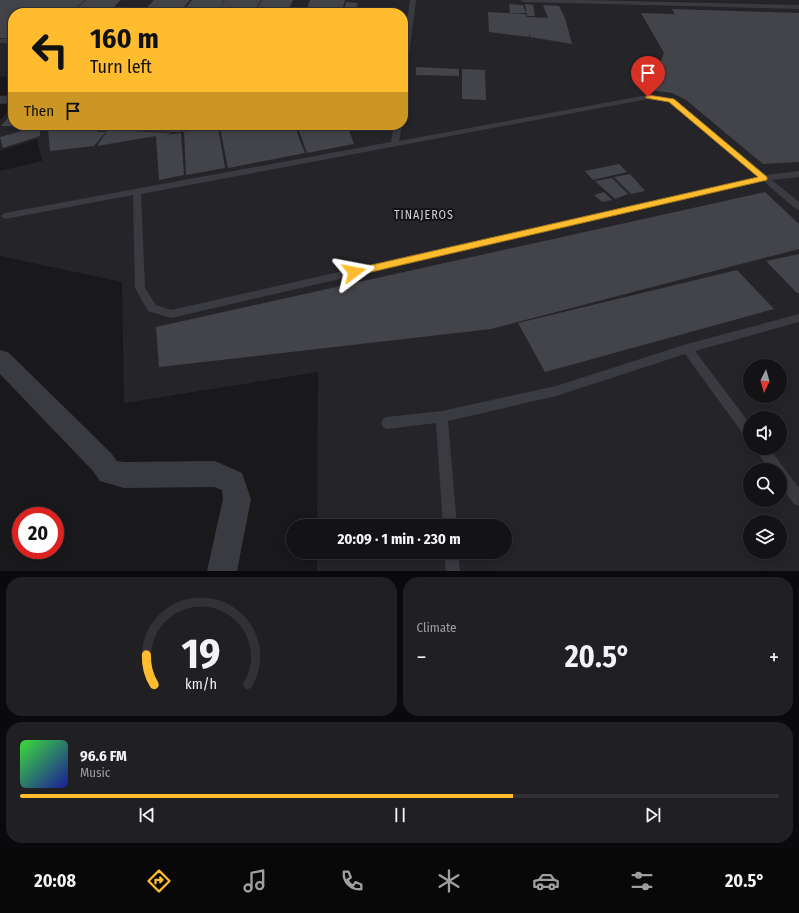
<!DOCTYPE html>
<html lang="en">
<head>
<meta charset="utf-8">
<style>
  body { margin:0; font-family:"Fira Sans Condensed",sans-serif; background:#202022; color:#f1f3f6; height:100vh; display:flex; flex-direction:column; font-size:15px; white-space:nowrap }
  * { box-sizing:border-box; margin:0 }
  p { font-size:13px; color:#9d9ea0 }
  .icon { flex:none; width:22px; height:22px; fill:none; stroke:currentColor; stroke-width:2; stroke-linecap:round; stroke-linejoin:round }
  .map { position:relative; height:571px; overflow:hidden }
  .details { display:flex; flex-direction:column; gap:6px; padding:6px; background:#0a0a0c; flex:1 }
  .details>* { flex:none }
  .guide { position:absolute; left:8px; top:8px; width:400px; height:122px; border-radius:16px; box-shadow:0 2px 10px #0003,0 0 0 1px #323234; background:#ffbc2e; color:#111; overflow:hidden }
  .needle { width:26px; rotate:185deg }
  .tools { position:absolute; left:743px; top:359px; display:grid; gap:8px }
  .tools a { display:grid; place-items:center; width:44px; height:44px; border-radius:50%; background:#131315; box-shadow:0 2px 10px #0003,0 0 0 1px #323234; font-size:20px }
  .speed { position:absolute; left:12px; top:507px; display:flex; gap:8px; font-size:20px; font-weight:700; text-align:center }
  .speed>* { display:grid; place-content:center; width:52px; height:52px; border-radius:50%; background:#131315; box-shadow:0 2px 10px #0003,0 0 0 1px #323234; line-height:1 }
  .speed .limit { border:6px solid #d22; background:#fff; color:#111 }
  .pin { position:absolute; display:grid; place-items:center; width:34px; height:34px; color:#fff; margin:-41px -17px; border-radius:50% 50% 50% 0; rotate:-45deg; box-shadow:0 0 4px #0007 }
  .pin .icon { rotate:45deg }
  .me { position:absolute; width:44px; margin:-22px; rotate:77deg; stroke-linejoin:round; filter:drop-shadow(0 0 3px #0008) }
  .turn { display:flex; align-items:center; gap:14px; height:84px; padding:0 16px; font-size:18px }
  .turn .icon { width:52px; height:52px; stroke-width:2.5 }
  .turn b { display:block; font-size:28px; line-height:34px }
  .then { display:flex; align-items:center; height:38px; padding:0 16px; background:#0003; gap:8px; font-size:15px }
  .big { font-size:30px; font-weight:700; line-height:1.1 }
  .details .card { flex:1; display:flex; flex-direction:column; justify-content:center; gap:6px; min-width:0; padding:0 14px; border-radius:16px; background:#202022 }
  .details .dial { align-items:center; gap:0 }
  .dial svg { height:104px; overflow:visible; fill:none; stroke:#323234; stroke-width:7; stroke-linecap:round; text-anchor:middle }
  .dial text { fill:#f1f3f6; stroke:none }
  .song { display:flex; align-items:center; gap:12px }
  .cover { width:48px; height:48px; border-radius:6px; background:linear-gradient(135deg,hsl(120 70% 55%),hsl(240 70% 35%)) }
  .played { height:4px; border-radius:2px; background:linear-gradient(90deg,#ffbc2e 65%,#323234 65%) }
  .keys { display:flex; justify-content:space-around; direction:ltr }
  .heat { display:flex; justify-content:space-between; align-items:center; font-size:22px; direction:ltr }
  .details .tiles { flex:1; display:grid; gap:6px; grid-template-columns:1fr 1fr }
  .card:last-child { grid-column:span 2 }
  .trip { position:absolute; left:286px; top:519px; width:226px; height:40px; border-radius:20px; background:#131315; box-shadow:0 2px 10px #0003,0 0 0 1px #323234; font-weight:700; line-height:40px; text-align:center }
  .menu { display:flex; height:64px; justify-content:space-around; align-items:center; background:#080808; color:#9d9ea0 }
  .menu .icon { width:28px; height:28px }
  .menu .current { color:#ffbc2e }
  .menu b { font-size:18px; color:#f1f3f6 }
  .map>svg:first-child { display:block }
</style>
</head>
<body>
<div class="map">
<svg width="799" height="571" viewBox="0 0 799 571">
  <rect width="100%" height="100%" fill="#19191c"/>
  <!-- built -->
  <path fill="#252529" fill-rule="evenodd" d="M0,0H799V571H317V552H505V526H317L318,372L124,403L122,282L0,256V171L42,161L37,139L0,151V120L13,106V125H403V13H13V76L0,77ZM750,366H780V396H750ZM750,418H780V448H750ZM750,470H780V500H750ZM750,522H780V552H750Z"/>
  <!-- building -->
  <g fill="#434449">
    <polygon points="0,0 85,0 70,13 13,13 13,39 0,38"/>
    <polygon points="86,0 121,0 108,13 71,13"/>
    <polygon points="154,0 190,0 179,13 142,13"/>
    <polygon points="192,0 224,0 219,8 225,0 261,0 253,13 181,13"/>
    <polygon points="262,0 293,0 287,13 254,13"/>
    <polygon points="310,0 345,0 341,13 288,13 289,11 306,11"/>
    <polygon points="346,2 358,3 354,13 343,13"/>
    <polygon points="509,4 523,5 526,13 510,13"/>
    <polygon points="525,4 533,5 535,16 527,16"/>
    <polygon points="543,5 559,6 565,18 572,44 530,37 529,32 529,37 489,32 488,12 525,14 527,17 548,18"/>
    <polygon points="672,9 799,13 799,162 763,164 686,100 672,93 649,90 664,53 641,13 675,14"/>
    <polygon points="416,67 459,69 459,76 416,75"/>
    <polygon points="462,69 485,70 486,100 462,99"/>
    <polygon points="13,112 13,126 1,126"/>
    <polygon points="53,125 102,125 97,132 106,132 94,146 50,151 48,130"/>
    <polygon points="105,125 184,125 180,132 103,129"/>
    <polygon points="186,125 219,125 219,126 182,132"/>
    <polygon points="236,125 294,125 305,153 228,168 220,128"/>
    <polygon points="297,125 347,125 354,144 307,153"/>
    <polygon points="40,126 40,136 3,148 0,137"/>
    <polygon points="218,127 225,168 186,175 184,132"/>
    <polygon points="108,130 171,133 166,135 181,133 184,175 159,180 156,136 97,146"/>
    <polygon points="619,164 627,172 593,180 585,171"/>
    <polygon points="630,174 645,191 631,194 614,177"/>
    <polygon points="612,178 628,194 615,199 595,181"/>
    <polygon points="604,192 612,200 602,202 594,195"/>
    <polygon points="765,192 799,224 799,249 491,329 159,367 156,327"/>
    <polygon points="799,254 799,293 797,293 766,261"/>
    <polygon points="737,270 774,309 545,372 518,323"/>
  </g>
  <g fill="none" stroke-linecap="round" stroke-linejoin="round">
    <!-- lane -->
    <g fill="#3a3b41" fill-rule="evenodd">
      <polygon points="410,0 416,0 406,79 403,81 403,55"/>
      <polygon points="520,0 586,0 799,5 799,9 523,2"/>
      <rect x="0" y="39" width="13" height="4"/>
      <path d="M648,95L673,99L766,175L799,171V177L772,180L799,202V210L796,209L763,181L171,318L148,311L135,288L133,195L5,219L1,216L5,213L391,142L394,125H402L399,141ZM648,99L669,102L758,177L171,310L156,305L145,288L141,194Z"/>
      <polygon points="799,314 799,322 695,351 750,424 750,440 746,438 685,354 556,396 448,421 457,526 443,526 436,423 387,429 383,427 381,423 383,419 387,417 442,411 556,386 687,344"/>
      <polygon points="755,448 769,448 799,488 799,506 794,504 780,485 780,470 769,470"/>
      <polygon points="444,552 458,552 460,571 446,571"/>
    </g>
    <!-- street -->
    <g fill="#3a3b41" fill-rule="evenodd">
      <polygon points="13,95 13,103 0,104 0,96"/>
      <polygon points="0,350 8,352 111,453 117,461 124,462 215,461 242,473 251,499 237,571 207,571 223,499 222,490 214,487 124,488 100,481 93,471 0,374"/>
    </g>
  </g>
  <!-- route -->
  <polygon fill="#ffbc2e" stroke="#a67a1e" points="648,95 674,99 767,177 767,180 354,276 350,275 349,272 354,269 758,177 669,102 646,98 646,96"/>
  <g text-anchor="middle" dominant-baseline="central" stroke-width="4" stroke-linejoin="round" paint-order="stroke">
    <!-- quarter labels -->
    <g font-size="12" letter-spacing="1" fill="#cccfd8" stroke="#141417">
      <text x="424" y="215">TINAJEROS</text>
    </g>
  </g>
</svg>
<div class="tools">
<a><svg class="needle" viewBox="-14 -14 28 28"><path d="M0-13l5 13h-10z" fill="#e53935"/><path d="M0 13l5-13h-10z" fill="#9d9ea0"/></svg></a>
<a><svg class="icon" aria-label="sound" viewBox="0 0 24 24"><path d="M4 9h4l5-4v14l-5-4H4zM17 9q2 3 0 6"/></svg></a>
<a><svg class="icon" aria-label="search" viewBox="0 0 24 24"><circle cx="10" cy="10" r="6"/><path d="M15 15l6 6"/></svg></a>
<a><svg class="icon" aria-label="layers" viewBox="0 0 24 24"><path d="M12 4l9 5-9 5-9-5zM3 14l9 5 9-5"/></svg></a>
</div>
<div class="speed"><div class="limit">20</div></div>
<div class="pin" style="left:648px;top:97px;background:#d93025"><svg class="icon" aria-label="arrive" viewBox="0 0 24 24"><path d="M6 21V4h12l-3 4 3 4H6"/></svg></div>
<svg class="me" style="left:354px;top:272px" viewBox="-20 -20 40 40"><path d="M0-17L14 15 0 8-14 15z" fill="#ffbc2e" stroke="#fff" stroke-width="4"/></svg>
<div class="trip">20:09 · 1 min · 230 m</div>
<div class="guide">
<div class="turn"><svg class="icon" aria-label="left" viewBox="0 0 24 24"><path d="M17 20v-9H6M10 6l-5 5 5 5"/></svg><div><b>160 m</b>Turn left</div></div>
<div class="then">Then<svg class="icon" aria-label="arrive" viewBox="0 0 24 24"><path d="M6 21V4h12l-3 4 3 4H6"/></svg></div>
</div>
</div>
<section class="details">
<div class="tiles">
<div class="card dial"><svg viewBox="0 0 100 80">
<path d="M14 69A42 42 0 1 1 86 69"/>
<path d="M14 69A42 42 0 0 1 8 46" stroke="#ffbc2e"/>
<text x="50" y="56" font-size="32" font-weight="700">19</text>
<text x="50" y="72" font-size="11">km/h</text>
</svg></div>
<div class="card"><p>Climate</p>
<div class="heat"><a>−</a><b class="big">20.5°</b><a>+</a></div>
</div>
<div class="card">
<div class="song"><i class="cover"></i><div><b>96.6 FM</b><p>Music</p></div></div>
<div class="played"></div>
<div class="keys"><svg class="icon" aria-label="previous" viewBox="0 0 24 24"><path d="M18 5L8 12l10 7zM5 5v14"/></svg><svg class="icon" aria-label="pause" viewBox="0 0 24 24"><path d="M8 5v14M16 5v14"/></svg><svg class="icon" aria-label="next" viewBox="0 0 24 24"><path d="M6 5l10 7-10 7zM19 5v14"/></svg></div>
</div>
</div>
</section>
<nav class="menu">
<b>20:08</b>
<svg class="icon current" aria-label="directions" viewBox="0 0 24 24"><path d="M12 3l9 9-9 9-9-9zM9 14v-3h6M13 9l2 2-2 2"/></svg>
<svg class="icon" aria-label="music" viewBox="0 0 24 24"><path d="M9 18V5l10-2v13"/><circle cx="6" cy="18" r="3"/><circle cx="16" cy="16" r="3"/></svg>
<svg class="icon" aria-label="phone" viewBox="0 0 24 24"><path d="M5 4h4l2 5-3 2q2 4 5 5l2-3 5 2v4C11 20 4 13 5 4z"/></svg>
<svg class="icon" aria-label="climate" viewBox="0 0 24 24"><path d="M12 3v18M4 7l16 10M4 17L20 7"/></svg>
<svg class="icon" aria-label="car" viewBox="0 0 24 24"><path d="M5 17H2v-5l4-1 3-4h7l3 4 3 1v5h-3M9 17h6M6 11h13"/><circle cx="7" cy="17" r="2"/><circle cx="17" cy="17" r="2"/></svg>
<svg class="icon" aria-label="filters" viewBox="0 0 24 24"><path d="M4 7h16M4 17h16"/><circle cx="9" cy="7" r="2"/><circle cx="15" cy="17" r="2"/></svg>
<b>20.5°</b>
</nav>
</body>
</html>
